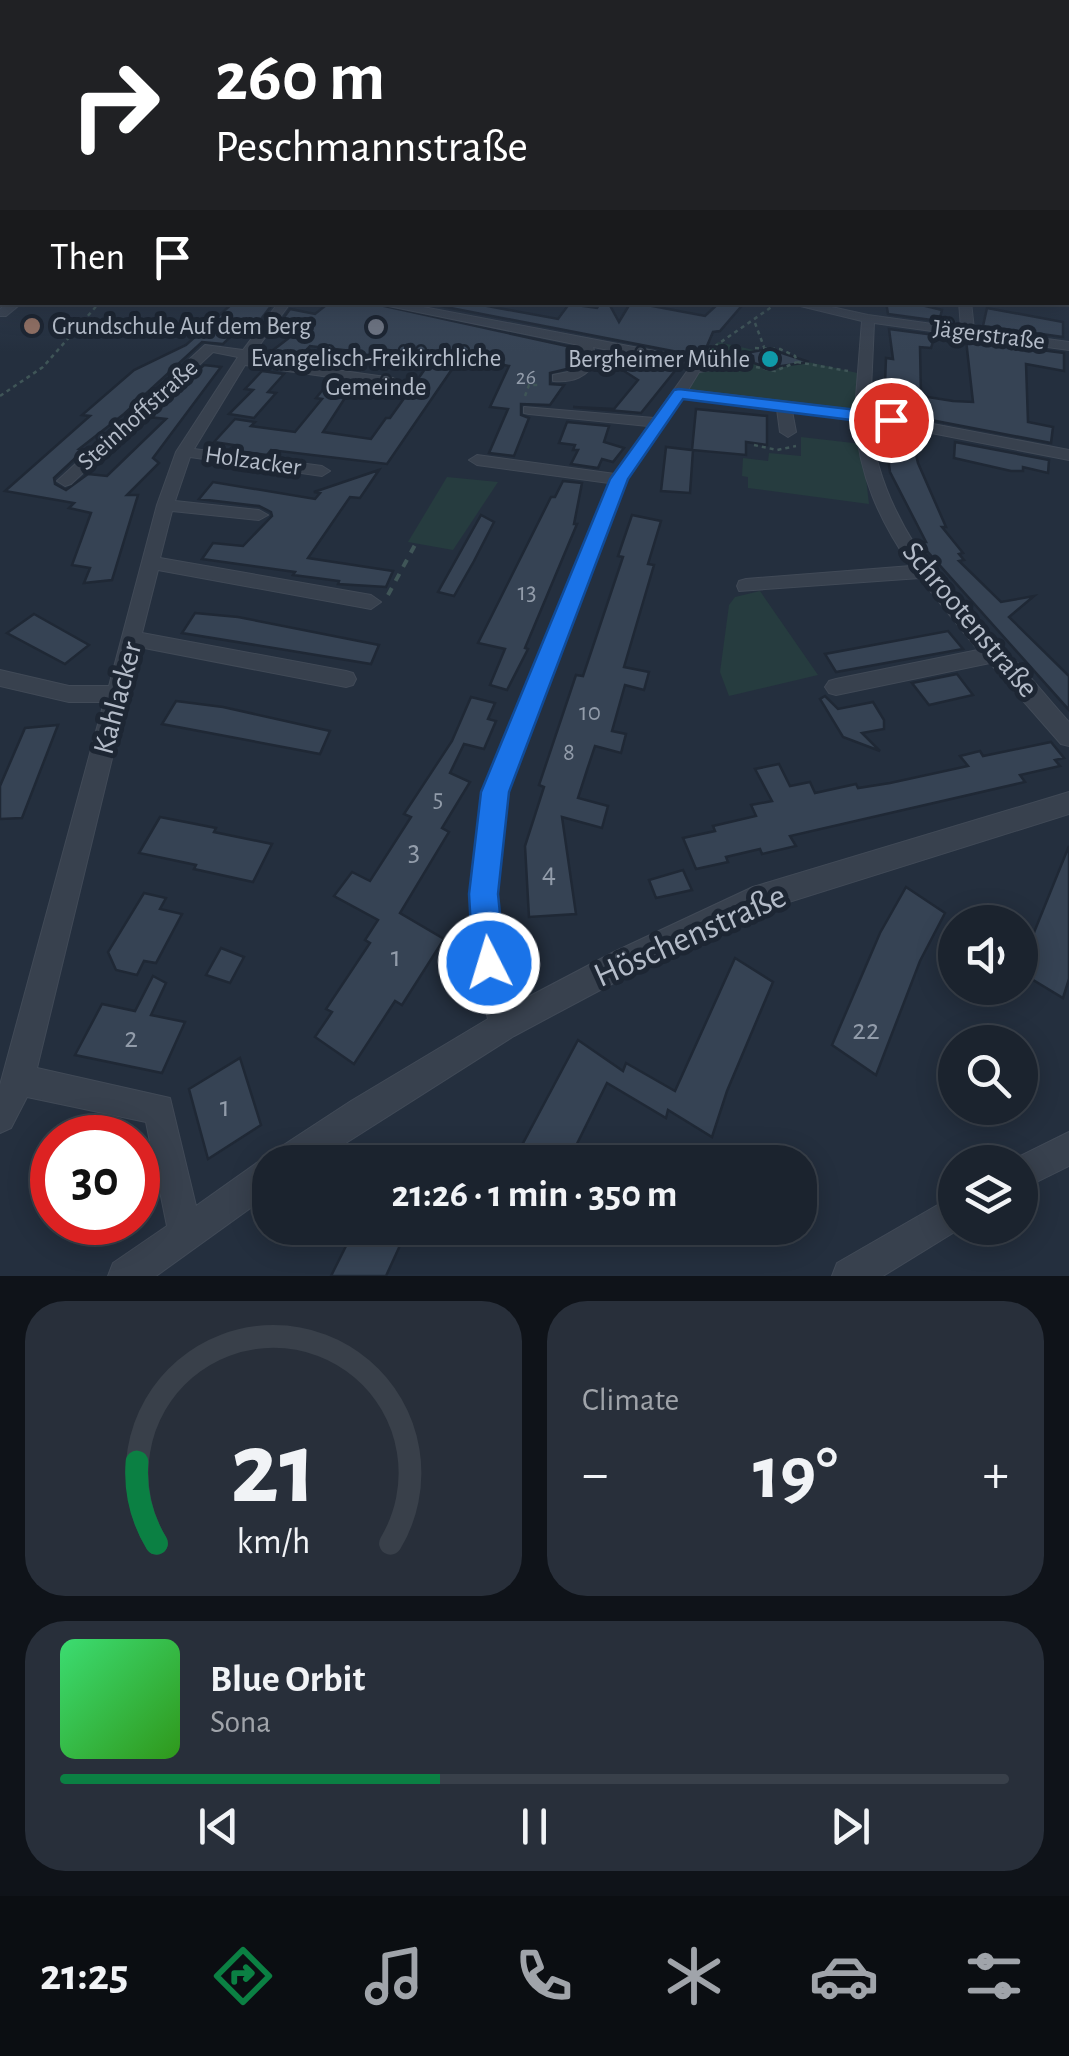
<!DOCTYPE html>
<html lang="en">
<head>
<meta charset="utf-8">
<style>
  body { margin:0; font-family:"Alegreya Sans",sans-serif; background:#282f3a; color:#f1f3f6; height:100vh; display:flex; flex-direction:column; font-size:38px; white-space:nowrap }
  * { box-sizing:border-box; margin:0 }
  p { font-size:32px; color:#a0a4aa }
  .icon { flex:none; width:55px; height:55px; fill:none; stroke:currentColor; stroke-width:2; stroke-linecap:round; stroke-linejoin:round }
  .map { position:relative; height:1276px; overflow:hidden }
  .drawer { display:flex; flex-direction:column; gap:25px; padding:25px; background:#0f1319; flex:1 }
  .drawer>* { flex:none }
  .top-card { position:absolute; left:0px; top:0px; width:1070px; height:305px; box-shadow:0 5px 25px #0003,0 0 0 2px #39404a; background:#202124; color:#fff; overflow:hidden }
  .fabs { position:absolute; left:938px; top:905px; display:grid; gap:20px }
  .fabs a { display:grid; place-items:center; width:100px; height:100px; border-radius:50%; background:#1b232e; box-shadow:0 5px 25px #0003,0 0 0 2px #39404a; font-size:50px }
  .speed { position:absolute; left:30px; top:1115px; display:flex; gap:20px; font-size:50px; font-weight:700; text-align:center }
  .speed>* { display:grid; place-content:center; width:130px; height:130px; border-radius:50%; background:#1b232e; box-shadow:0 5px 25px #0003,0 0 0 2px #39404a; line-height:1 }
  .speed .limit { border:15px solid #d22; background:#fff; color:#111 }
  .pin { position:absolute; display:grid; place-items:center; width:85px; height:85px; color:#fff; margin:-42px; border:5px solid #fff; border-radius:50%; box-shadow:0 2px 10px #0007 }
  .me { position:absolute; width:110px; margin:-55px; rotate:355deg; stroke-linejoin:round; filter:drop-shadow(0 0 8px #0008) }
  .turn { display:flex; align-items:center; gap:35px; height:210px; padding:0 50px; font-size:45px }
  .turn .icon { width:130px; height:130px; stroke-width:2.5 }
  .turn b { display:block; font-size:70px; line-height:85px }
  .then { display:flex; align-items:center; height:95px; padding:0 50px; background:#0003; gap:20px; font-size:38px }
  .big { font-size:75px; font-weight:600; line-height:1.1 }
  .drawer .tile { flex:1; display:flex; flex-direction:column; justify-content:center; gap:15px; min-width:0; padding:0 35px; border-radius:40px; background:#282f3a }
  .drawer .dial { align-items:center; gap:0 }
  .dial svg { height:260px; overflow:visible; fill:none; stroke:#39404a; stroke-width:7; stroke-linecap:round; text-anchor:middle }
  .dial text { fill:#f1f3f6; stroke:none }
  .song { display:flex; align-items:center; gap:30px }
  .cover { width:120px; height:120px; border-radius:15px; background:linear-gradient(135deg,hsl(140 70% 55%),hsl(110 70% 35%)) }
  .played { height:10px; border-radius:5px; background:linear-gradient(90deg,#0b8043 40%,#39404a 40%) }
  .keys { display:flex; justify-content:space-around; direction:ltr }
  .heat { display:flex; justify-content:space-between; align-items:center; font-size:55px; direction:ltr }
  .drawer .tiles { flex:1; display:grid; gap:25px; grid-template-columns:1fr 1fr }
  .tile:last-child { grid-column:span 2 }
  .trip { position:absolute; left:252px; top:1145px; width:565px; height:100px; border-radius:40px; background:#1b232e; box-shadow:0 5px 25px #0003,0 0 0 2px #39404a; font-weight:600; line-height:100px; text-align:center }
  .tab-bar { display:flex; height:160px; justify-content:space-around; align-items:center; background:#0b0e12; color:#a0a4aa }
  .tab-bar .icon { width:70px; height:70px }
  .tab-bar .active { color:#0b8043 }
  .tab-bar b { font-size:45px; color:#f1f3f6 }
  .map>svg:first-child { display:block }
</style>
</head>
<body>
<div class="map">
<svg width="1069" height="1276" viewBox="0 0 1069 1276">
  <rect width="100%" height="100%" fill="#242f3e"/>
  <!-- green -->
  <g fill="#263c3f">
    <polygon points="718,342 862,374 863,415 679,393 693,365"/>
    <polygon points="801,437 862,444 869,504 748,488 748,477 742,476 743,458 768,461 769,453 801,456"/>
    <polygon points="447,477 498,482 453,550 408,542"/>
    <polygon points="760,591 818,675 729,696 720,672 729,605 735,597"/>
  </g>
  <!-- building -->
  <g fill="#364354" stroke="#1f2835" stroke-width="2.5">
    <polygon points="234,302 271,306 258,323 247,321 223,344 202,342 124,414 79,449 84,450 54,478 55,484 66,490 88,474 107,476 166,419 149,417 204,365 221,367 153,458 159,463 127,495 138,495 112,580 84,583 90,568 72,565 91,513 69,508 74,503 5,491 90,416 82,415 134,370 186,345"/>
    <polygon points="330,302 366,302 576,348 579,359 571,368 550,373 550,384 564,385 550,405 521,404 521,415 529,418 514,456 489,453 508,409 490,407 509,366 471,358 466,364 457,362 387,464 271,450 267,455 229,450 234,445 214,442 235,419 255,422 251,426 295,432 322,399 316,398 330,381 354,384 323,432 371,439 386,418 390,418 425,369 413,368 422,356 378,348 360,370 338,365 351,351 310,346 296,361 268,354 298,331 277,327 290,309 315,314"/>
    <polygon points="420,302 466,302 558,319 569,304 597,308 601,302 608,302 619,322 631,302 705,316 720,302 745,302 720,331 713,332 704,353 688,354"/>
    <polygon points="886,302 909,302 942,310 939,321 888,314"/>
    <polygon points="987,308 1063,322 1063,337 983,326"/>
    <polygon points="889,329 935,335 931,348 920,347 921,396 953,401 973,402 966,340 1064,353 1064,371 1026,364 1028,422 1053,427 1051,443 884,411 886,358 893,359"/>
    <polygon points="762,350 776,351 809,362 768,368 754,363 753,356 746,353"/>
    <polygon points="643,360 678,367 641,413 573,407 614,409 638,380 621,369"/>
    <polygon points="262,371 284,374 268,392 276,393 254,418 229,414 253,390 245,389"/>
    <polygon points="696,409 767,416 767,445 746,442 746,455 693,450 690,493 661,491 666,447 692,450"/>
    <polygon points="567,422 609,426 604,442 624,448 613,462 602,459 598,468 571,464 578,450 573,450 575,445 559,443"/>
    <polygon points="884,428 911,433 918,463 946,527 942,527 963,553 959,554 964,560 959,561 1001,602 1034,596 1009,617 1069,676 1069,710 919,542 926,542 890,472"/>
    <polygon points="955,442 1049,460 1048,473 1023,467 1023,471 1011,471 954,458"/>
    <polygon points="379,470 360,498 350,497 308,558 393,571 386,587 338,584 339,581 293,575 295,572 202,559 213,543 243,546 272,516 271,512 259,506 199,499 213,482 315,499 320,493 314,492"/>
    <polygon points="563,481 582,483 574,524 577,524 525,648 528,649 507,690 490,685 505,649 478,643 551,497 555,497"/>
    <polygon points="481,515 494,522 474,561 454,596 438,592"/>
    <polygon points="632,515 661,521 648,564 654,565 624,667 649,672 644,690 625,685 612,731 626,734 621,753 595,746 587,770 578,798 608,806 602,828 562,817 576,914 529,917 525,846 544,787 539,785 576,675 583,676 623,557 618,556"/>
    <polygon points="195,613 238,617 379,645 371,664 182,633"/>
    <polygon points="34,614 89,645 65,664 7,633"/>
    <polygon points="948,631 963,649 836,672 825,654"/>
    <polygon points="957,674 973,695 929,705 912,683"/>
    <polygon points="825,696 838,709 873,702 884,720 884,729 862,733 880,751 843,737 820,699"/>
    <polygon points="471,697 495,703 488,719 496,721 484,749 464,744 450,773 470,782 442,828 449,832 400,913 444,939 402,1005 395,1001 354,1064 315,1037 332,1012 326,1009 370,943 365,940 378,920 334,896 352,872 370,881 411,817 404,814 452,741"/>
    <polygon points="176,701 223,707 330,731 320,754 162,724"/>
    <polygon points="58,725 22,818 0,819 0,786 25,728"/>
    <polygon points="1051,742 1064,758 1055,760 1060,766 1020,775 1025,782 790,836 796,846 762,854 760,849 726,857 728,862 696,869 683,838 715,831 713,826 756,816 751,805 772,801 755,769 779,764 790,786 810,782 815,793 856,784 858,788 890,783 968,766 960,756 980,751 983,756"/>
    <polygon points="160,817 216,828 214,832 272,844 253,882 194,869 196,865 139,853"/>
    <polygon points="1069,846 1069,979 1063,998 1020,972 1020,967"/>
    <polygon points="683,870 692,890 656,898 649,880"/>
    <polygon points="906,887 945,913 920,961 876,1075 832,1045 880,933"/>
    <polygon points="144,893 166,898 160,909 182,914 156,963 144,961 137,975 116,970 108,952"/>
    <polygon points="221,948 244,957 230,983 206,975"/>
    <polygon points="735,958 773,982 727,1091 712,1137 668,1110 666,1118 607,1083 568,1162 513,1162 578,1040 623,1071 626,1063 675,1091"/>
    <polygon points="153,976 166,983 151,1015 185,1022 162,1073 75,1055 102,1004 135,1011"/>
    <polygon points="240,1058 261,1125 208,1159 189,1089"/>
    <polygon points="355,1228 408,1228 386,1276 331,1276"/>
  </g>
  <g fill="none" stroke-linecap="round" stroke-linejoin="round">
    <!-- minor casing -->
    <g stroke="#414a57" stroke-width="2">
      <g id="minor">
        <rect x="1068" y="251" width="1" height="7"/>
        <rect x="0" y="276" width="2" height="6"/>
        <polygon points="9,302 23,302 6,316 0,316 0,309"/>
        <path d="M279,302H291L250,358L393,378L400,382L393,386L245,365L194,449L322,466L330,471L322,476L190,457L175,501L259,510L268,515L259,520L172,511L160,558L371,595L381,602L371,609L158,570L142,633L346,671L353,673L356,679L353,685L346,687L139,647L37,1068L170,1098L196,1206L258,1162L273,1159L276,1150L351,1101L488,1019L475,963L471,894L483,793L609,483L477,465L469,460L477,455L615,474L648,426L529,414L524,413V407L654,418L688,370L682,364L593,347L597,360C587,377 573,383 553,381V375L573,371L583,360L579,345L369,302H397L686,357L698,364L745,357L750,358V364L699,372L688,390L855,410L862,321L784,302H809L868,315L961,328L959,302H971L974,329L1069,342V350L874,323L870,412L1069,450V460L870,421C879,512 938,587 1003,648C1025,669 1047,698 1069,722V746L1061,744L990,663L836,695L829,693L825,687L829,681L836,679L978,650L920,578L739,591L737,586L739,581L746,579L911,566C879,520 859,475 855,418L792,411L796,432L788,437L780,432L777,409L682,398L627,479L507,793L497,894L503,963L513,1005L614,952L753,887L1069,792V814L757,912L634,972L514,1036L316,1162H270V1194L156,1276H108L113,1263L167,1226L146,1122L27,1097L11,1128L0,1133V1085L104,702H69L0,686V670L69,686H109L157,505L176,452L238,357L213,352L71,484L65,486L57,481L205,345L243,350Z"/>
        <polygon points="1069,1132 1069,1166 1020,1190 1020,1162 1008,1162"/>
        <polygon points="955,1195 955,1228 961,1228 883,1276 832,1276 837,1263"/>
      </g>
    </g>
    <!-- path-far1 -->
    <g stroke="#3f5557" stroke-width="2.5" stroke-dasharray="4 4" stroke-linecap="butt">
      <polyline points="755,323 764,347"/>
      <polyline points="77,326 150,331 179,324 199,339"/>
      <polyline points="755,348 780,349 795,356 797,362 848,371"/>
      <polyline points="708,351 773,306"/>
      <polyline points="756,367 775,371 797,362"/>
      <polyline points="0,396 43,367 100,302"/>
      <polyline points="525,396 529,385 539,385"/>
      <polyline points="754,445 777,450 796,446"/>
    </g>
    <!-- path -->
    <polyline stroke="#3f5557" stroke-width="4" stroke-dasharray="8 8" stroke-linecap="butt" points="388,595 416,543"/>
    <!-- minor -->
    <use href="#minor" fill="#38414e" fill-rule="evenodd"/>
  </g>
  <!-- sky -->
  <linearGradient id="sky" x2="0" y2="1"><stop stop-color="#141a22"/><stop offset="0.49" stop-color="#3f4d63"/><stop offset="1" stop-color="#3f4d63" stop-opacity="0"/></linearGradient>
  <rect width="1069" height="352" fill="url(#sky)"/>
  <!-- route -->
  <polygon fill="#1a73e8" stroke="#114b97" stroke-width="2.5" points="679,389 891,414 899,420 891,425 683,399 628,479 509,792 498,894 505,963 500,974 489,979 478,974 473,963 469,894 481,792 610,479 674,390"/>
  <!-- markers -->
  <circle fill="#8d6e63" stroke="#1d2633" stroke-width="4" cx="32" cy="326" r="10"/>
  <circle fill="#6b7280" stroke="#1d2633" stroke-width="4" cx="376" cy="327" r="10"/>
  <circle fill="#0f9aa8" stroke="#1d2633" stroke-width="4" cx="770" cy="359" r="10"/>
  <g text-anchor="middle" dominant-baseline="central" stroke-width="10" stroke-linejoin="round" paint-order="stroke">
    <!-- far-number labels -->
    <g font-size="22" fill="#929caa">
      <text x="526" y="377">26</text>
    </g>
    <!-- far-poi labels -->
    <g font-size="25" fill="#b4bcc9" stroke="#1d2633" text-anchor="start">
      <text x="52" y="326">Grundschule Auf dem Berg</text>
      <text x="376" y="358" text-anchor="middle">Evangelisch-Freikirchliche<tspan x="376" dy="29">Gemeinde</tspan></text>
      <text x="750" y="359" text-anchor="end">Bergheimer Mühle</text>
    </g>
    <!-- far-street labels -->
    <g font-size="25" fill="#b4bcc9" stroke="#1d2633">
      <text transform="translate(989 335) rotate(7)">Jägerstraße</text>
      <text transform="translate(138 415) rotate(-42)">Steinhoffstraße</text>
      <text transform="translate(253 461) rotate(8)">Holzacker</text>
    </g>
    <!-- number labels -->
    <g font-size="25" fill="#929caa">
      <text x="527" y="592">13</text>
      <text x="590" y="712">10</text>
      <text x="569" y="752">8</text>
      <text x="438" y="798">5</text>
    </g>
    <!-- street labels -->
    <g font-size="30" fill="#b4bcc9" stroke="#1d2633">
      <text transform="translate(970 620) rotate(50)">Schrootenstraße</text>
      <text transform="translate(118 698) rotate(-75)">Kahlacker</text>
    </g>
    <!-- near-number labels -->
    <g font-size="30" fill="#929caa">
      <text x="414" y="851">3</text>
      <text x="549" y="873">4</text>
      <text x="396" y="957">1</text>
      <text x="866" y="1030">22</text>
      <text x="131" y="1038">2</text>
      <text x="225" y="1107">1</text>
    </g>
    <!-- near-street labels -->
    <g font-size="35" fill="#b4bcc9" stroke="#1d2633">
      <text transform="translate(690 936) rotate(-24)">Höschenstraße</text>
    </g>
  </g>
</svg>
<div class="fabs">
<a><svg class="icon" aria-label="sound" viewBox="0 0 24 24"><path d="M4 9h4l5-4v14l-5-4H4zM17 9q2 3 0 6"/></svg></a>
<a><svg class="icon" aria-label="search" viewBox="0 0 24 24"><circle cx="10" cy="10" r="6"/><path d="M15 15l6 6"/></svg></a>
<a><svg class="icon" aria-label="layers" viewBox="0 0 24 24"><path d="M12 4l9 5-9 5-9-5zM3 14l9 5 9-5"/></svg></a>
</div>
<div class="speed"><div class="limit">30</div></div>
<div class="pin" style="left:891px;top:420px;background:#d93025"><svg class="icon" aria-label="arrive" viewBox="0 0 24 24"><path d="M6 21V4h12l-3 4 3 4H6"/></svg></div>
<svg class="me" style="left:489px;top:963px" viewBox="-20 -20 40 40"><circle r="17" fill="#1a73e8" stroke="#fff" stroke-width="3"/><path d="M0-11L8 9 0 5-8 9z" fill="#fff"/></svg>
<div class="trip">21:26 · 1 min · 350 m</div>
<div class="top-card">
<div class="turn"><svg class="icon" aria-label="right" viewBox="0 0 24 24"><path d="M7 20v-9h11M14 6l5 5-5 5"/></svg><div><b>260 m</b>Peschmannstraße</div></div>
<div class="then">Then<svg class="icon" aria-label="arrive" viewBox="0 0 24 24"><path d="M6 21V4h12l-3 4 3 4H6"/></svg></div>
</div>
</div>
<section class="drawer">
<div class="tiles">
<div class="tile dial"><svg viewBox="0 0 100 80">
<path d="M14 69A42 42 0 1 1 86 69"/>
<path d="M14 69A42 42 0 0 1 8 44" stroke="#0b8043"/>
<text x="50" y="56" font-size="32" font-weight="700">21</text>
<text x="50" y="72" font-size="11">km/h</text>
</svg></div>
<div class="tile"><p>Climate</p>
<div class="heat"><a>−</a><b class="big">19°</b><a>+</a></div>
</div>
<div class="tile">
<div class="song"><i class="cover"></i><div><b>Blue Orbit</b><p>Sona</p></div></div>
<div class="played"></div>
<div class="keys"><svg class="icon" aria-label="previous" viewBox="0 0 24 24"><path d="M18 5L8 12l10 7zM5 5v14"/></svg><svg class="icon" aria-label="pause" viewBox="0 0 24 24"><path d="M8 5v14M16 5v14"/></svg><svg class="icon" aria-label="next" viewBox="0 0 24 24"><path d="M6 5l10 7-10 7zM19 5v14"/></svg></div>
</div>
</div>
</section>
<nav class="tab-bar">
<b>21:25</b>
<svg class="icon active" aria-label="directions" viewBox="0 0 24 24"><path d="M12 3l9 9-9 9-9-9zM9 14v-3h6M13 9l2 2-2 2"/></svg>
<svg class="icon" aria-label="music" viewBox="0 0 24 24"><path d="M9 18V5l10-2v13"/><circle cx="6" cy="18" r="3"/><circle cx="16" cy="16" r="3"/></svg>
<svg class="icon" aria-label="phone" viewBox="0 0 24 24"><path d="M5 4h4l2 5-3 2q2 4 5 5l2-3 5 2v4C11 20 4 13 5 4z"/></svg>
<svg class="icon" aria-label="climate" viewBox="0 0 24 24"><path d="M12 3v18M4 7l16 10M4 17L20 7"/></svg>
<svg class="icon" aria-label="car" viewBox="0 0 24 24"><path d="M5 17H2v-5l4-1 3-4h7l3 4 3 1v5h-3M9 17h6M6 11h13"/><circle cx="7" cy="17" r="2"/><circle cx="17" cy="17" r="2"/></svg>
<svg class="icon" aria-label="filters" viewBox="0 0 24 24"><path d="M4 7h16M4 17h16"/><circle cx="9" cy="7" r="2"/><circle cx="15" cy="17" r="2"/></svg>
</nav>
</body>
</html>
